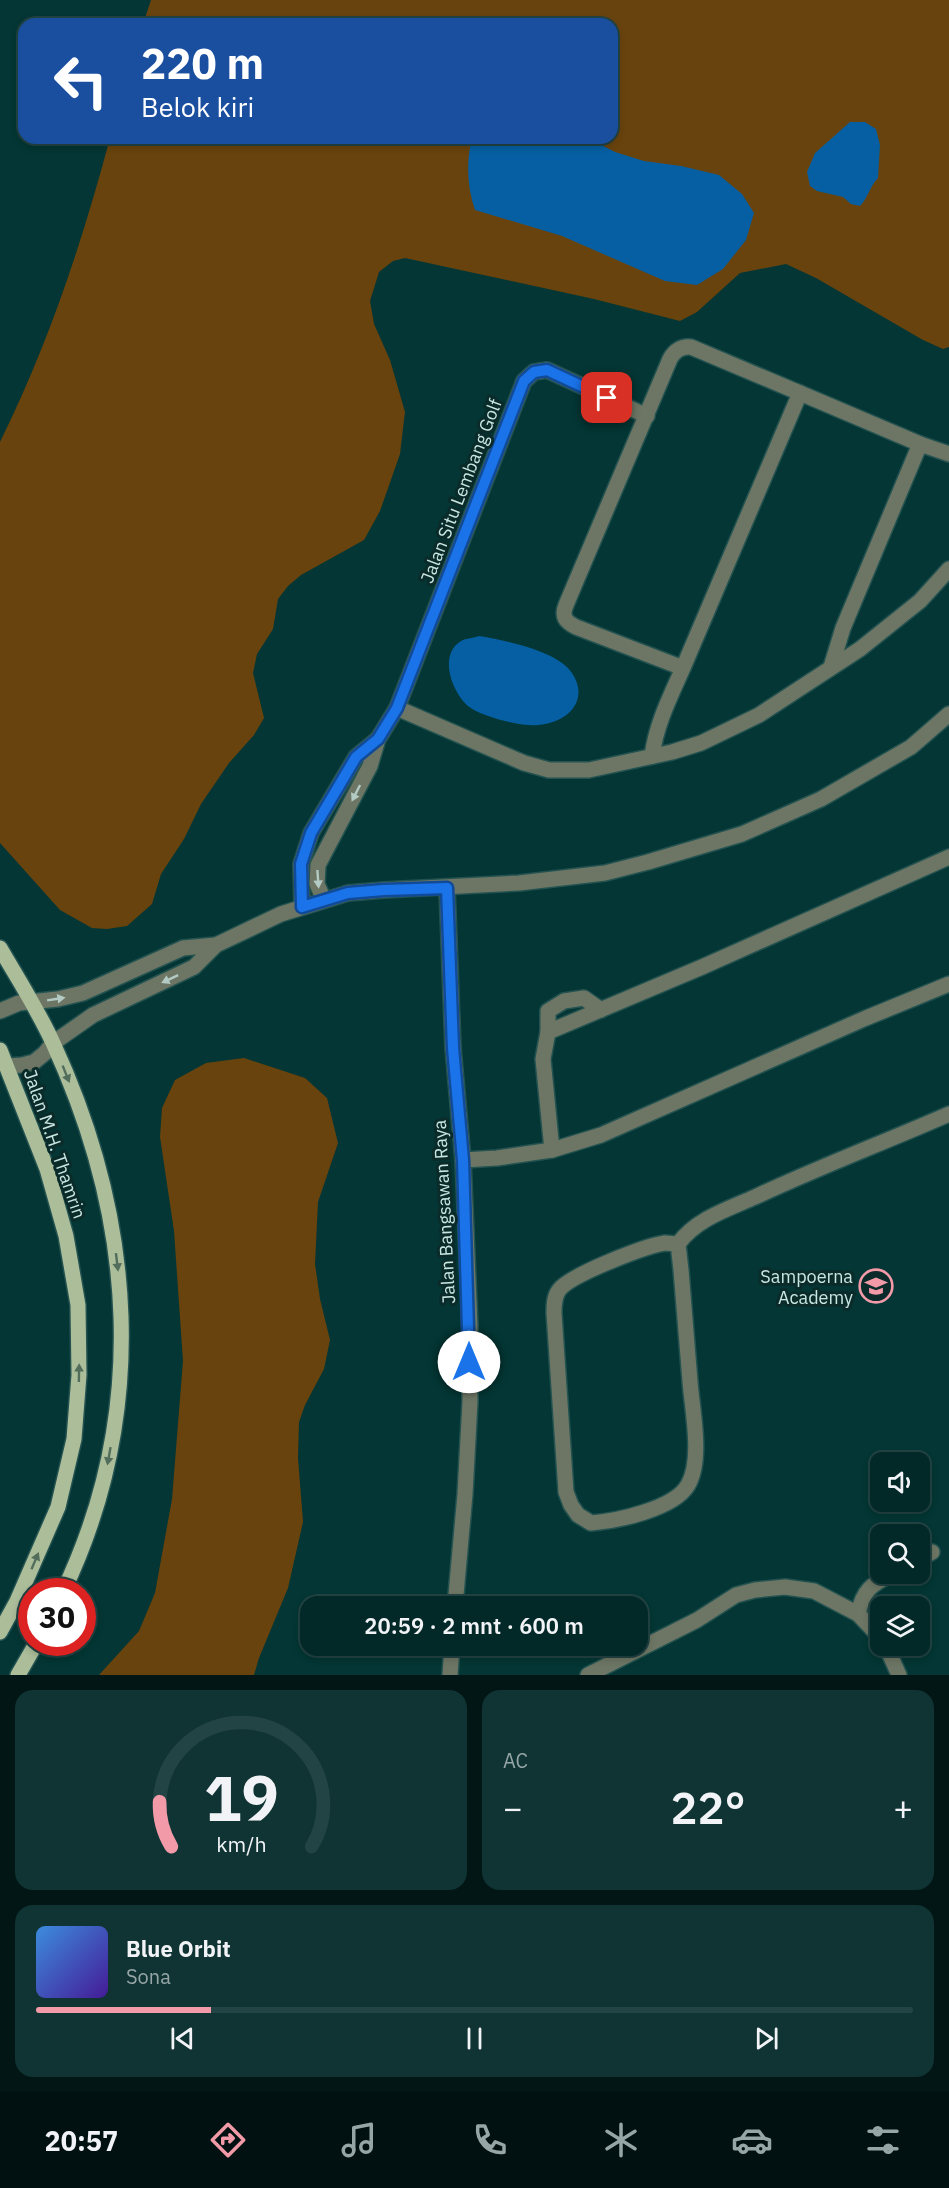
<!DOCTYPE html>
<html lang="id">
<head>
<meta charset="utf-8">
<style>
  body { margin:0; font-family:"IBM Plex Sans",sans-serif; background:#103433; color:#f1f3f6; height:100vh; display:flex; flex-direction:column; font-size:22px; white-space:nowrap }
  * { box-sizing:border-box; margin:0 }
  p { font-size:20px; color:#96a6a7 }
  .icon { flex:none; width:33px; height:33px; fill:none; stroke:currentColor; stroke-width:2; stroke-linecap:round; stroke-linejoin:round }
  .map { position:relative; height:1675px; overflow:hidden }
  .panel { display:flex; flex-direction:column; gap:15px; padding:15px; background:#011615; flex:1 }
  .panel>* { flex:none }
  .banner { position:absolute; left:18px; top:18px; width:600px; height:126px; border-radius:18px; box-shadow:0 3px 9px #0003,0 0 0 2px #234444; background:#1a4fa0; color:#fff; overflow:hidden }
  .tools { position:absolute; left:870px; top:1452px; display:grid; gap:12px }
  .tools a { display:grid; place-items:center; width:60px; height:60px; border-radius:12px; background:#022827; box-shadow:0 3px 9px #0003,0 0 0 2px #234444; font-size:30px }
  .speed { position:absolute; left:18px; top:1578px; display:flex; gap:12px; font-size:30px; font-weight:700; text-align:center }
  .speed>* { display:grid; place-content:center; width:78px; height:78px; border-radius:50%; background:#022827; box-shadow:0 3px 9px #0003,0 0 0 2px #234444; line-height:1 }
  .speed .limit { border:9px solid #d22; background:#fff; color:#111 }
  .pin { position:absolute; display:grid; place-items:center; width:51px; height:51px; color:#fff; margin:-26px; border-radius:12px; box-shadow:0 3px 9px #0006 }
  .me { position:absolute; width:66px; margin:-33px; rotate:0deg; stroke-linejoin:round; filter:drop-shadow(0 0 4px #0008) }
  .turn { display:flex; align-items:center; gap:21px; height:126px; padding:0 24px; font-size:27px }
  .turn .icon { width:78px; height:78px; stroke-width:2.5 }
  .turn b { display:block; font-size:42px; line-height:51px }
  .big { font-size:45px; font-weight:600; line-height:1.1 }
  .panel .widget { flex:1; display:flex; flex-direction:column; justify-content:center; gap:9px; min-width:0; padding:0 21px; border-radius:18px; background:#103433 }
  .panel .dial { align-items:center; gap:0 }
  .dial svg { height:156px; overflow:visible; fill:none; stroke:#234444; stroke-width:7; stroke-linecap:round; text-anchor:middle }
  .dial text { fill:#f1f3f6; stroke:none }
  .song { display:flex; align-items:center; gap:18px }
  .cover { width:72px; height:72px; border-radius:9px; background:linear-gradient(135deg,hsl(210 70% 55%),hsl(260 70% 35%)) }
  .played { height:6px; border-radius:3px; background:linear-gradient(90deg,#f39aa8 20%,#234444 20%) }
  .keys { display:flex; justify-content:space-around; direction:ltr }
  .heat { display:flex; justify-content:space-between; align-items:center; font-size:33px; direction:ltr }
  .panel .tiles { flex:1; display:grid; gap:15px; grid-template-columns:1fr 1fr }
  .widget:last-child { grid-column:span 2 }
  .trip { position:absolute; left:300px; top:1596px; width:348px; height:60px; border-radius:18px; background:#022827; box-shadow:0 3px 9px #0003,0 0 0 2px #234444; font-weight:600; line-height:60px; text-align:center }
  .dock { display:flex; height:96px; justify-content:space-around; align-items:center; background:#011010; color:#96a6a7 }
  .dock .icon { width:42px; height:42px }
  .dock .selected { color:#f39aa8 }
  .dock b { font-size:27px; color:#f1f3f6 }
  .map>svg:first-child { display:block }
</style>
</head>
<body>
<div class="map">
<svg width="949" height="1675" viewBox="0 0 949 1675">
  <rect width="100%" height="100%" fill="#033634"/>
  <!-- green -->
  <g fill="#69430d">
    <path d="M151,0H949V347L943,349L923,340L816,278L786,264L740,273L697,312L680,321L594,299L405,258L393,261L379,272L370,301L374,324L390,360L405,412L400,454L380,511L364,540L301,575L288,586L278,599L273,629L257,654L253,673L264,718L254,735L229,763L201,804L184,839L161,874L152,904L127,926L107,929L92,928L60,910L0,843V442C48,345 82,243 110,138H612V24H143Z"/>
    <polygon points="244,1058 305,1078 327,1098 338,1143 318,1202 315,1264 320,1299 330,1340 324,1369 305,1405 299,1422 298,1458 303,1522 288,1588 259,1658 254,1675 99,1675 139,1631 155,1593 172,1499 183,1361 174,1231 160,1137 162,1108 175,1080 206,1063"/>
  </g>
  <!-- water -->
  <g fill="#065fa2">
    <path d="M850,122H865L876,129L880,145L878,178C869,187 869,197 860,206L851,204L843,197L817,191L810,186L807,172L815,153Z"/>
    <path d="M472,138H588L615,152L644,161L681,166L719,175L742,194L754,213L746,240L723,269L697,285L665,281L562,236L475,210C467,187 466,162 472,138Z"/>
    <path d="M479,636C503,640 558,651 572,673C593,705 559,728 529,725C513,724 480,716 468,706C452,692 438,655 461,641C466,638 474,638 479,636Z"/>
  </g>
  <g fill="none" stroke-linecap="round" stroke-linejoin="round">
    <!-- minor casing -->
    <g stroke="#235250" stroke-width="18">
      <g id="minor">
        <polyline points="800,393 920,444"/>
        <polyline points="831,667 843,628 920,444 949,454"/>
        <polyline points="397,708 524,763 549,770 589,770 672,752 701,743 759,715 860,649 920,601 949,569"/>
        <path d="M652,756C656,725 670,697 683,668L800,393L691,347C681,346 674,351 670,359L566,605C561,617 566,622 576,627L683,668"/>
        <polyline points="447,888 453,1048 463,1160 470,1326 470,1402 465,1494 455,1606"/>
        <polyline points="324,900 317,884 318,865 370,766 378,739 397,708 524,381 534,372 547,370 647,416"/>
        <polyline points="302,907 301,864 311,833 356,757 378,739"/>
        <polyline points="601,1010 584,998 564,1001 548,1011 548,1032 702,967 949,857"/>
        <polyline points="0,1011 19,1003 58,999 83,993 183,948 216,945"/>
        <polyline points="548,1032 543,1059 552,1150"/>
        <polyline points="7,1066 22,1065 34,1062 45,1053 53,1043 93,1015 194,967 216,945 281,914 348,893 384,890 519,883 605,873 648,862 742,834 821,799 911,747 949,714"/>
        <polyline points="463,1160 497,1158 552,1150 601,1135 866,1018 949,984"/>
        <path d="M665,1243L678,1244L681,1270C684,1307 687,1344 690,1381C692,1410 703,1459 688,1485C674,1509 617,1521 591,1523L578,1515L571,1505L566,1492L554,1313C554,1305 554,1297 559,1290C570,1275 645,1246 665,1243Z"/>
        <path d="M678,1244C696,1219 728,1209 755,1197C819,1167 885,1142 949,1114"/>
        <polyline points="920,1559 932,1552"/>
        <path d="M858,1614C863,1590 872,1584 892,1574"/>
        <polyline points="886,1646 899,1675"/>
        <polyline points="450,1675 452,1646"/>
        <polyline points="588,1675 697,1620 736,1595 755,1590 785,1587 814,1591 858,1614 880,1637"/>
      </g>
    </g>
    <!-- major casing -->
    <g stroke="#235250" stroke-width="18">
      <g id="major">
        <path d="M0,948C18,979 38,1010 53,1043C135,1221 149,1412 63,1592"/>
        <polyline points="0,1050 47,1169 66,1236 78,1305 79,1375 74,1439 58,1507 17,1601 0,1632"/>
        <polyline points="18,1675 37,1642"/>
      </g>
    </g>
    <!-- minor -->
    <use href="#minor" stroke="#6d7664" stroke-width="15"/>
    <!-- major -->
    <use href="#major" stroke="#abbd99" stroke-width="15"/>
  </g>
  <!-- one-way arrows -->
  <defs><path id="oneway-solid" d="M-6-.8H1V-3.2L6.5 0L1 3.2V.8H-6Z" transform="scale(1.5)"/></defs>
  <g fill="#b2cac3">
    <use href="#oneway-solid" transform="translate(356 793) rotate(117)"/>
    <use href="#oneway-solid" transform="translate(318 879) rotate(86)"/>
    <use href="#oneway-solid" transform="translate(170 979) rotate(155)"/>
    <use href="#oneway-solid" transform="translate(56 999) rotate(-9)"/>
  </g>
  <g fill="#526d5b">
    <use href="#oneway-solid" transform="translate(66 1074) rotate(68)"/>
    <use href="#oneway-solid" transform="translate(117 1262) rotate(83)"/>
    <use href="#oneway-solid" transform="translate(79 1373) rotate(-89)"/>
    <use href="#oneway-solid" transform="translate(109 1456) rotate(100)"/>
    <use href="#oneway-solid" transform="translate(35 1561) rotate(-67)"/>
  </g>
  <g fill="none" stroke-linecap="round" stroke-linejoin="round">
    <!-- route casing -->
    <g stroke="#114b97" stroke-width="15">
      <polyline id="route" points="469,1362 463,1160 453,1048 447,888 384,890 348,893 302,907 301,864 311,833 356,757 378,739 397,708 524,381 534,372 547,370 607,398"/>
    </g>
    <!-- route -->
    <use href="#route" stroke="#1a73e8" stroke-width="10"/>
  </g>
  <!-- icons -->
  <defs>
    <g id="school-ring" transform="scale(1.725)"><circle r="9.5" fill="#0a2b29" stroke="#f39aa8" stroke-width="1.5"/><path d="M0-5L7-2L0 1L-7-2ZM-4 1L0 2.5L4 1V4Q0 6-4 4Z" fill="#f39aa8"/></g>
  </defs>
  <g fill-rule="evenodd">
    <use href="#school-ring" x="876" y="1286"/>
  </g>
  <g text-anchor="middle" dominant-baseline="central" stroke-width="6" stroke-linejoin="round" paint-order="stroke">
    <!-- street labels -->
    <g font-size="18" fill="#c9e6e3" stroke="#0a2b29">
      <text transform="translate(461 491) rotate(-69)">Jalan Situ Lembang Golf</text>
      <text transform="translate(55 1144) rotate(71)">Jalan M.H. Thamrin</text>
      <text transform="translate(444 1212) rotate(-93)">Jalan Bangsawan Raya</text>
    </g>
    <!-- poi labels -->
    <g font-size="18" fill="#c9e6e3" stroke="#0a2b29" text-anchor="end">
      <text x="853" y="1276">Sampoerna<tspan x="853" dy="21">Academy</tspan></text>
    </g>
  </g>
</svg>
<div class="tools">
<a><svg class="icon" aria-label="sound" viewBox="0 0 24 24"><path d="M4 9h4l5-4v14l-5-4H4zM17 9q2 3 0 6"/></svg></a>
<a><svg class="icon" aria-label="search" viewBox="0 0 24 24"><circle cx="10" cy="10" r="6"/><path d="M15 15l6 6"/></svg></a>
<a><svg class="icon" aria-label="layers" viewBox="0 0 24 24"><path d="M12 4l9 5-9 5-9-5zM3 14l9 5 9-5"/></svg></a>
</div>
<div class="speed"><div class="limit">30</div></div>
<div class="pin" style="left:607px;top:398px;background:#d93025"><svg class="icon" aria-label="arrive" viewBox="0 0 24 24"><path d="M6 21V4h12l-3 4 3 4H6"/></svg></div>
<svg class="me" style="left:469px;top:1362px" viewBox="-20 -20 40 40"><circle r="19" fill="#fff"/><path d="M0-13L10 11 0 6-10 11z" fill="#1a73e8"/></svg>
<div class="trip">20:59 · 2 mnt · 600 m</div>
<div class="banner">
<div class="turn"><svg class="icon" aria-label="left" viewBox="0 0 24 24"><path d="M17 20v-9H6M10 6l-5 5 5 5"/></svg><div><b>220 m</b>Belok kiri</div></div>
</div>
</div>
<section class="panel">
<div class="tiles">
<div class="widget dial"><svg viewBox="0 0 100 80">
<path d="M14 69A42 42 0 1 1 86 69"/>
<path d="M14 69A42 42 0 0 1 8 46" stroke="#f39aa8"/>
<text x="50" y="56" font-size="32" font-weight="700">19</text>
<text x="50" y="72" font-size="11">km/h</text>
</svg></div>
<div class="widget"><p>AC</p>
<div class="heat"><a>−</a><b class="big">22°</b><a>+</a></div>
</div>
<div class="widget">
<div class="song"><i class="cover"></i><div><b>Blue Orbit</b><p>Sona</p></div></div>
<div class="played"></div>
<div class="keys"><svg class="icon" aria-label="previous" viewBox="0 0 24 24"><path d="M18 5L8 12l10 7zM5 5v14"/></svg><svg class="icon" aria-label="pause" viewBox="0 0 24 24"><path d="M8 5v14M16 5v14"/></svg><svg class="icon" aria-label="next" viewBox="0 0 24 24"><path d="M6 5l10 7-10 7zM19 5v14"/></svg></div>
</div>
</div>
</section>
<nav class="dock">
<b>20:57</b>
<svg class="icon selected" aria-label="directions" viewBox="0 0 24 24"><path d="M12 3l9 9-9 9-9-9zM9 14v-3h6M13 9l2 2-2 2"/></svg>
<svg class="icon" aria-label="music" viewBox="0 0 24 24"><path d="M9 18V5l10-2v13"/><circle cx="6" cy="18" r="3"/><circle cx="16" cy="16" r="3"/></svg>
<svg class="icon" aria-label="phone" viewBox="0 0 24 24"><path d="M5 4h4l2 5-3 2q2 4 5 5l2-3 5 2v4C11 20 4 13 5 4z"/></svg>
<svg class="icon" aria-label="climate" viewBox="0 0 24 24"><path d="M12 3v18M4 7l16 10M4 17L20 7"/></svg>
<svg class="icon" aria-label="car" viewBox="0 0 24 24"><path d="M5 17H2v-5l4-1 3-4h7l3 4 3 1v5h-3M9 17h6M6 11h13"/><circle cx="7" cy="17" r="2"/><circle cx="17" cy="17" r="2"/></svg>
<svg class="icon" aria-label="filters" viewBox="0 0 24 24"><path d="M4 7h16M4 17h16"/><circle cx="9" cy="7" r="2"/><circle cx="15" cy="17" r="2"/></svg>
</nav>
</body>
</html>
